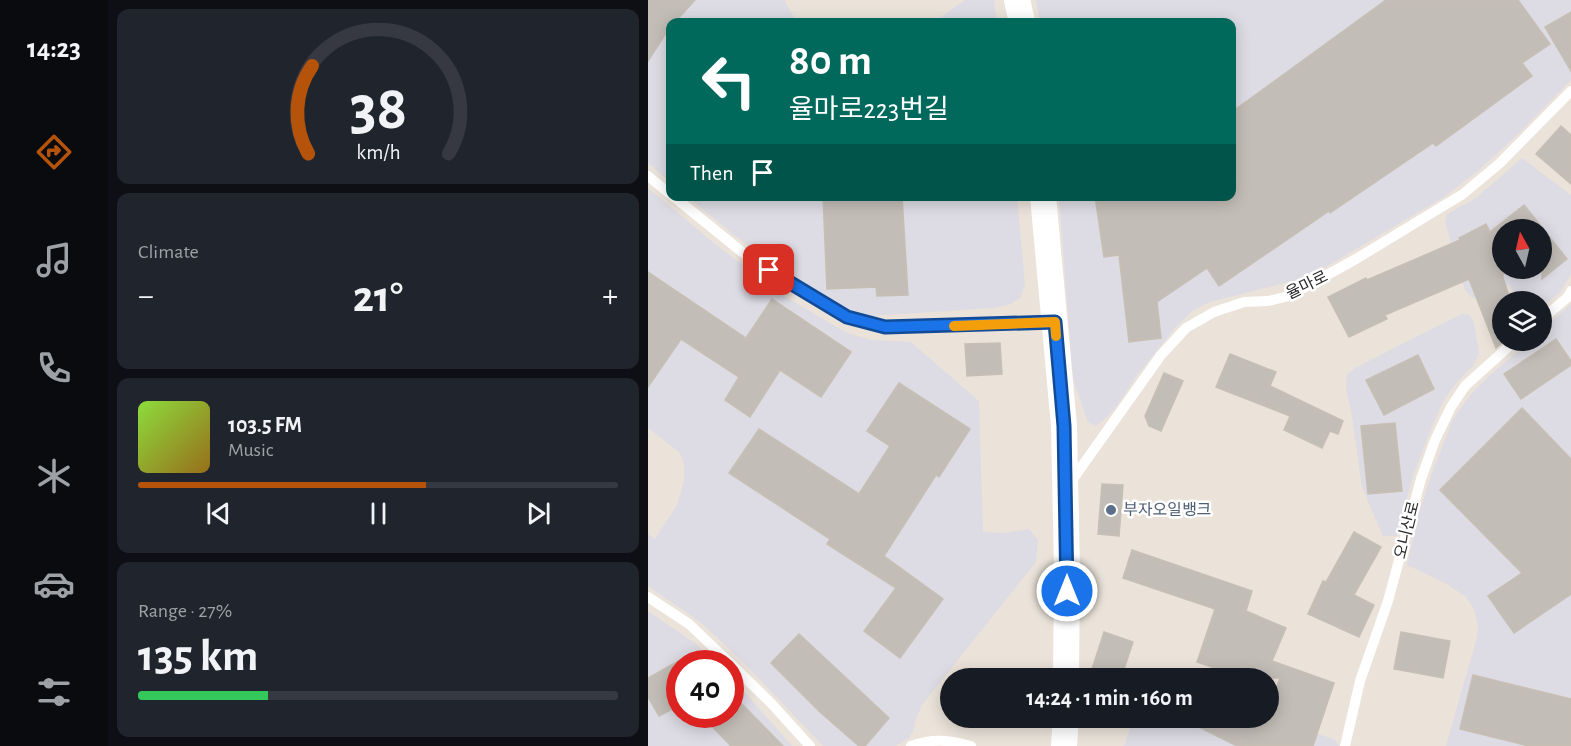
<!DOCTYPE html>
<html lang="en">
<head>
<meta charset="utf-8">
<style>
  body { margin:0; font-family:"Alegreya Sans","Noto Sans KR",sans-serif; background:#20242c; color:#f1f3f6; height:100vh; display:flex; flex-direction:column; font-size:22px; white-space:nowrap }
  * { box-sizing:border-box; margin:0 }
  p { font-size:20px; color:#9ea1a6 }
  .icon { flex:none; width:33px; height:33px; fill:none; stroke:currentColor; stroke-width:2; stroke-linecap:round; stroke-linejoin:round }
  .map { position:relative; flex:1; overflow:hidden }
  .panel { display:flex; flex-direction:column; gap:9px; padding:9px; background:#0d0f14; width:540px }
  .panel>* { flex:none }
  .hud { position:absolute; left:18px; top:18px; width:570px; height:183px; border-radius:12px; box-shadow:0 3px 15px #0003; background:#00695c; color:#fff; overflow:hidden }
  .needle { width:39px; rotate:352deg }
  .buttons { position:absolute; left:844px; top:219px; display:grid; gap:12px }
  .buttons a { display:grid; place-items:center; width:60px; height:60px; border-radius:50%; background:#171b24; box-shadow:0 3px 15px #0003; font-size:30px }
  .speed { position:absolute; left:18px; top:650px; display:flex; gap:12px; font-size:30px; font-weight:700; text-align:center }
  .speed>* { display:grid; place-content:center; width:78px; height:78px; border-radius:50%; background:#171b24; box-shadow:0 3px 15px #0003; line-height:1 }
  .speed .limit { border:9px solid #d22; background:#fff; color:#111 }
  .pin { position:absolute; display:grid; place-items:center; width:51px; height:51px; color:#fff; margin:-26px; border-radius:12px; box-shadow:0 3px 9px #0006 }
  .me { position:absolute; width:66px; margin:-33px; rotate:0deg; stroke-linejoin:round; filter:drop-shadow(0 0 4px #0008) }
  .turn { display:flex; align-items:center; gap:21px; height:126px; padding:0 24px; font-size:27px }
  .turn .icon { width:78px; height:78px; stroke-width:2.5 }
  .turn b { display:block; font-size:42px; line-height:51px }
  .then { display:flex; align-items:center; height:57px; padding:0 24px; background:#0003; gap:12px; font-size:22px }
  .big { font-size:45px; font-weight:700; line-height:1.1 }
  .panel .widget { flex:1; display:flex; flex-direction:column; justify-content:center; gap:9px; min-width:0; padding:0 21px; border-radius:12px; background:#20242c }
  .panel .dial { align-items:center; gap:0 }
  .dial svg { height:156px; overflow:visible; fill:none; stroke:#363941; stroke-width:7; stroke-linecap:round; text-anchor:middle }
  .dial text { fill:#f1f3f6; stroke:none }
  .song { display:flex; align-items:center; gap:18px }
  .cover { width:72px; height:72px; border-radius:9px; background:linear-gradient(135deg,hsl(90 70% 55%),hsl(40 70% 35%)) }
  .played { height:6px; border-radius:3px; background:linear-gradient(90deg,#b45309 60%,#363941 60%) }
  .keys { display:flex; justify-content:space-around; direction:ltr }
  .heat { display:flex; justify-content:space-between; align-items:center; font-size:33px; direction:ltr }
  .charge { height:9px; border-radius:4px; background:linear-gradient(90deg,#34c759 27%,#363941 0) }
  .trip { position:absolute; left:292px; top:668px; width:339px; height:60px; border-radius:30px; background:#171b24; box-shadow:0 3px 15px #0003; font-weight:700; line-height:60px; text-align:center }
  main { display:flex; flex:1; min-height:0 }
  .dock { display:flex; flex-direction:column; width:108px; justify-content:space-around; align-items:center; background:#090b0e; color:#9ea1a6 }
  .dock .icon { width:42px; height:42px }
  .dock .active { color:#b45309 }
  .dock b { font-size:27px; color:#f1f3f6 }
  .map>svg:first-child { display:block }
</style>
</head>
<body>
<main>
<nav class="dock">
<b>14:23</b>
<svg class="icon active" aria-label="directions" viewBox="0 0 24 24"><path d="M12 3l9 9-9 9-9-9zM9 14v-3h6M13 9l2 2-2 2"/></svg>
<svg class="icon" aria-label="music" viewBox="0 0 24 24"><path d="M9 18V5l10-2v13"/><circle cx="6" cy="18" r="3"/><circle cx="16" cy="16" r="3"/></svg>
<svg class="icon" aria-label="phone" viewBox="0 0 24 24"><path d="M5 4h4l2 5-3 2q2 4 5 5l2-3 5 2v4C11 20 4 13 5 4z"/></svg>
<svg class="icon" aria-label="climate" viewBox="0 0 24 24"><path d="M12 3v18M4 7l16 10M4 17L20 7"/></svg>
<svg class="icon" aria-label="car" viewBox="0 0 24 24"><path d="M5 17H2v-5l4-1 3-4h7l3 4 3 1v5h-3M9 17h6M6 11h13"/><circle cx="7" cy="17" r="2"/><circle cx="17" cy="17" r="2"/></svg>
<svg class="icon" aria-label="filters" viewBox="0 0 24 24"><path d="M4 7h16M4 17h16"/><circle cx="9" cy="7" r="2"/><circle cx="15" cy="17" r="2"/></svg>
</nav>
<section class="panel">
<div class="widget dial"><svg viewBox="0 0 100 80">
<path d="M14 69A42 42 0 1 1 86 69"/>
<path d="M14 69A42 42 0 0 1 16 24" stroke="#b45309"/>
<text x="50" y="56" font-size="32" font-weight="700">38</text>
<text x="50" y="72" font-size="11">km/h</text>
</svg></div>
<div class="widget"><p>Climate</p>
<div class="heat"><a>−</a><b class="big">21°</b><a>+</a></div>
</div>
<div class="widget">
<div class="song"><i class="cover"></i><div><b>103.5 FM</b><p>Music</p></div></div>
<div class="played"></div>
<div class="keys"><svg class="icon" aria-label="previous" viewBox="0 0 24 24"><path d="M18 5L8 12l10 7zM5 5v14"/></svg><svg class="icon" aria-label="pause" viewBox="0 0 24 24"><path d="M8 5v14M16 5v14"/></svg><svg class="icon" aria-label="next" viewBox="0 0 24 24"><path d="M6 5l10 7-10 7zM19 5v14"/></svg></div>
</div>
<div class="widget"><p>Range · 27%</p><b class="big">135 km</b><div class="charge"></div></div>
</section>
<div class="map">
<svg width="923" height="746" viewBox="0 0 923 746">
  <rect width="100%" height="100%" fill="#ebe3da"/>
  <!-- industrial -->
  <g fill="#dddbe3" fill-rule="evenodd">
    <polygon points="0,0 136,0 149,22 22,22 22,182 0,163"/>
    <polygon points="317,0 346,0 349,22 286,22"/>
    <polygon points="388,0 923,0 923,80 869,135 830,171 796,197 661,277 562,302 544,311 527,328 487,378 469,406 457,419 448,426 440,422 425,379 411,197 584,196 584,22 392,22"/>
    <path d="M874,158L923,195V274L912,292L894,308V302L870,301L861,284L833,299L824,298L817,290L797,222L799,214L828,198ZM855,230H894V268H855Z"/>
    <polygon points="0,188 67,244 136,296 199,333 224,340 263,342 331,401 335,532 356,533 381,529 390,540 388,562 274,705 268,718 266,729 261,738 248,746 175,746 93,660 52,622 0,586 0,534 7,539 29,505 36,481 36,464 31,452 0,428"/>
    <polygon points="40,197 369,197 377,285 372,298 363,304 346,308 224,316 198,309 161,288 87,236"/>
    <polygon points="923,304 923,746 798,746 829,637 830,625 826,609 818,597 799,584 759,565 771,513 784,473 805,419 823,394 842,375 882,341 894,340 894,330"/>
    <polygon points="814,314 822,315 826,323 831,354 825,366 809,382 795,401 783,429 765,476 749,536 735,536 714,487 703,410 698,390 699,375 707,368"/>
    <polygon points="0,611 48,644 69,663 32,663 32,714 82,714 83,677 144,746 0,746"/>
    <polygon points="621,716 687,740 691,746 476,746 486,717"/>
  </g>
  <!-- building -->
  <g fill="#c3bdb7" stroke="#c6bfb4" stroke-width="1.5">
    <polygon points="0,0 47,0 27,22 22,22 22,27 0,61"/>
    <polygon points="738,0 870,0 902,44 874,63 884,76 788,146 785,143 682,213 681,211 571,286 559,268 509,302 513,338 481,342 471,255 456,257 447,196 584,196 584,112"/>
    <polygon points="923,12 923,71 897,27"/>
    <polygon points="913,126 923,135 923,184 888,154"/>
    <polygon points="175,196 254,196 260,295 229,296 228,287 179,289"/>
    <polygon points="876,205 919,259 894,279 894,230 855,230 855,278 863,302 855,302 855,342 848,348 821,279 737,315 739,319 701,337 680,297 718,278 719,280 812,240 811,238 838,224 842,232"/>
    <polygon points="0,272 98,338 124,299 203,352 173,397 132,370 102,417 77,400 91,377 33,339 0,387"/>
    <polygon points="908,339 923,361 923,365 873,399 856,374"/>
    <polygon points="352,343 354,374 319,376 317,344"/>
    <polygon points="582,354 628,372 622,386 695,421 690,434 682,431 674,448 636,430 642,416 568,387"/>
    <polygon points="770,355 786,389 736,415 718,380"/>
    <polygon points="516,373 535,381 513,431 501,426 497,416"/>
    <polygon points="251,383 322,429 291,477 288,475 236,556 295,599 252,658 216,631 248,588 179,544 182,539 81,473 111,429 211,494 242,446 219,431"/>
    <polygon points="874,408 923,459 923,594 866,633 840,596 874,573 792,490"/>
    <polygon points="747,423 754,491 720,494 713,426"/>
    <polygon points="454,484 475,485 471,536 450,534"/>
    <polygon points="706,532 733,547 706,595 726,605 711,637 660,614 675,581 678,582"/>
    <polygon points="484,550 604,591 598,611 638,628 624,661 686,683 665,746 589,746 531,717 621,717 621,708 632,678 583,678 585,674 549,662 567,609 475,578"/>
    <polygon points="456,632 485,642 473,678 444,669"/>
    <polygon points="753,632 802,641 795,678 746,669"/>
    <polygon points="151,634 241,718 217,746 211,746 173,713 123,663"/>
    <polygon points="32,660 32,705 11,716 0,697 0,678"/>
    <polygon points="825,675 923,699 923,746 881,746 812,729"/>
    <polygon points="82,692 135,746 83,746 52,714 82,714"/>
  </g>
  <g fill="none" stroke-linecap="round" stroke-linejoin="round">
    <!-- service -->
    <g stroke="#fff" stroke-width="10">
      <polyline points="0,176 22,194"/>
      <polyline points="25,196 94,252 135,279 199,317 237,327 406,322"/>
      <polyline points="894,319 920,297 923,291"/>
      <polyline points="422,483 513,355 538,328 566,312 596,302 620,301 641,296 708,259 815,194 852,163 923,91"/>
      <polyline points="0,597 41,624 82,663"/>
      <polyline points="82,663 122,702 162,746"/>
      <path d="M263,746C284,738 302,740 323,746"/>
      <polyline points="697,746 712,681 740,601 773,479 787,440 803,407 817,386 868,340"/>
    </g>
    <!-- tertiary -->
    <g stroke="#fff" stroke-width="26">
      <polyline points="369,0 374,22"/>
      <polyline points="395,196 416,426 419,569 418,678"/>
      <polyline points="416,746 418,717"/>
    </g>
  </g>
  <g fill="none" stroke-linecap="round" stroke-linejoin="round">
    <!-- route casing -->
    <g stroke="#114b97" stroke-width="15">
      <polyline id="route" points="121,270 199,317 237,327 407,322 416,426 419,591"/>
    </g>
    <!-- route -->
    <use href="#route" stroke="#1a73e8" stroke-width="10"/>
    <!-- slow -->
    <polyline stroke="#f59e0b" stroke-width="10" points="306,326 407,322 408,336"/>
  </g>
  <!-- markers -->
  <circle fill="#5c6f8a" stroke="#fff" stroke-width="2" cx="463" cy="510" r="6"/>
  <g text-anchor="middle" dominant-baseline="central" stroke-width="5" stroke-linejoin="round" paint-order="stroke">
    <!-- street labels -->
    <g font-size="16" fill="#282828" stroke="#fff">
      <text transform="translate(659 285) rotate(-26)">율마로</text>
      <text transform="translate(759 530) rotate(-76)">오니산로</text>
    </g>
    <!-- service labels -->
    <g font-size="16" fill="#4e5e75" stroke="#fff" text-anchor="start">
      <text x="475" y="510">부자오일뱅크</text>
    </g>
  </g>
</svg>
<div class="buttons">
<a><svg class="needle" viewBox="-14 -14 28 28"><path d="M0-13l5 13h-10z" fill="#e53935"/><path d="M0 13l5-13h-10z" fill="#9ea1a6"/></svg></a>
<a><svg class="icon" aria-label="layers" viewBox="0 0 24 24"><path d="M12 4l9 5-9 5-9-5zM3 14l9 5 9-5"/></svg></a>
</div>
<div class="speed"><div class="limit">40</div></div>
<div class="pin" style="left:121px;top:270px;background:#d93025"><svg class="icon" aria-label="arrive" viewBox="0 0 24 24"><path d="M6 21V4h12l-3 4 3 4H6"/></svg></div>
<svg class="me" style="left:419px;top:591px" viewBox="-20 -20 40 40"><circle r="17" fill="#1a73e8" stroke="#fff" stroke-width="3"/><path d="M0-11L8 9 0 5-8 9z" fill="#fff"/></svg>
<div class="trip">14:24 · 1 min · 160 m</div>
<div class="hud">
<div class="turn"><svg class="icon" aria-label="left" viewBox="0 0 24 24"><path d="M17 20v-9H6M10 6l-5 5 5 5"/></svg><div><b>80 m</b>율마로223번길</div></div>
<div class="then">Then<svg class="icon" aria-label="arrive" viewBox="0 0 24 24"><path d="M6 21V4h12l-3 4 3 4H6"/></svg></div>
</div>
</div>
</main>
</body>
</html>
